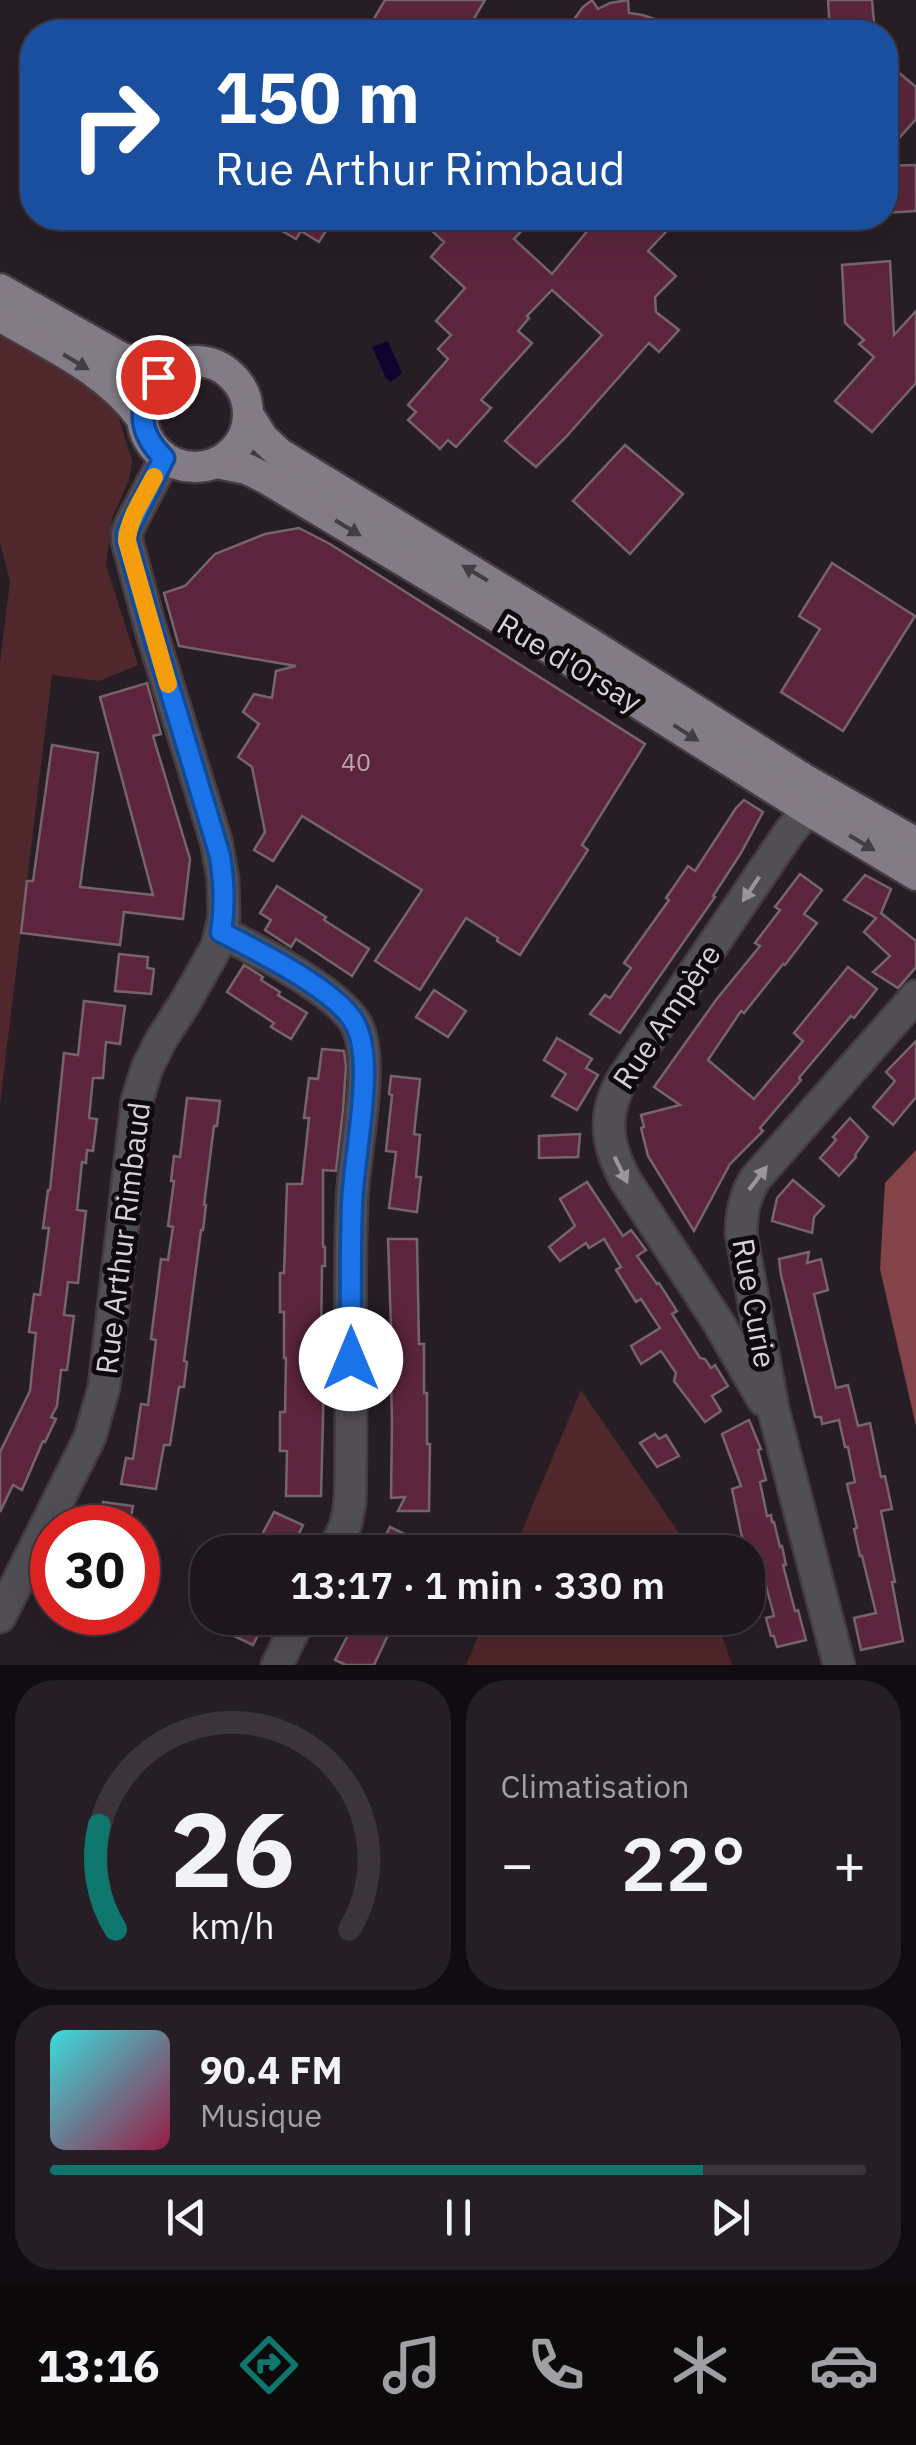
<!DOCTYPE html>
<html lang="fr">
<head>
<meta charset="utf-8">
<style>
  body { margin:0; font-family:"IBM Plex Sans",sans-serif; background:#251f25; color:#f1f3f6; height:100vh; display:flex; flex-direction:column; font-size:38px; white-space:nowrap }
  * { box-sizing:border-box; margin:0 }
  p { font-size:32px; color:#a09fa3 }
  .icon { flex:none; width:55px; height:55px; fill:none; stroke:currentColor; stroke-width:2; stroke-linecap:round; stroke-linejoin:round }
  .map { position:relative; height:1665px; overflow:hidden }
  .drawer { display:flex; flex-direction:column; gap:15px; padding:15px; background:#100c0f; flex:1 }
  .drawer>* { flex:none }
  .banner { position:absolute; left:20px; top:20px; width:878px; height:210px; border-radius:40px; box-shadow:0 10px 40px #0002,0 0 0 2px #3b353b; background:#1a4fa0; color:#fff; overflow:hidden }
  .speed { position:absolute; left:30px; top:1505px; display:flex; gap:20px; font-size:50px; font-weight:700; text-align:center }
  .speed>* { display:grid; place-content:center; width:130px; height:130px; border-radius:50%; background:#1d161c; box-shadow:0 10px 40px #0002,0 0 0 2px #3b353b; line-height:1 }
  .speed .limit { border:15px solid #d22; background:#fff; color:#111 }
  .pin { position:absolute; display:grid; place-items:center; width:85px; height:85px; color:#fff; margin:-42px; border:5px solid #fff; border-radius:50%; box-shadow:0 2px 10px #0007 }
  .me { position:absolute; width:110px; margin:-55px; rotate:0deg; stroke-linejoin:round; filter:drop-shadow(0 0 8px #0008) }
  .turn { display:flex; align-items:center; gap:35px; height:210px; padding:0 30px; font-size:45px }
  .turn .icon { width:130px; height:130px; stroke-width:2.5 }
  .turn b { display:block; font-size:70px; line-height:85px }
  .big { font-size:75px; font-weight:600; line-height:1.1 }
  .drawer .tile { flex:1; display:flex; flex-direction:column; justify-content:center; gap:15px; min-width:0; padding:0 35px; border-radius:40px; background:#251f25 }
  .drawer .dial { align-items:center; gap:0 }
  .dial svg { height:260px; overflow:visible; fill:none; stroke:#3b353b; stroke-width:7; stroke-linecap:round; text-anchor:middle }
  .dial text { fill:#f1f3f6; stroke:none }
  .song { display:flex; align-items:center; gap:30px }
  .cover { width:120px; height:120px; border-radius:15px; background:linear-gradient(135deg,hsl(180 70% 55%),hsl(340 70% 35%)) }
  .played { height:10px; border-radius:5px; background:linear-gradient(90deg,#0f766e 80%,#3b353b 80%) }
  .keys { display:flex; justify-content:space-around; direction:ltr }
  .heat { display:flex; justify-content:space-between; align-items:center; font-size:55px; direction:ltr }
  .drawer .tiles { flex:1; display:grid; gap:15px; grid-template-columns:1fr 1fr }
  .tile:last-child { grid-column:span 2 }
  .trip { position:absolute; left:190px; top:1535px; width:575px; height:100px; border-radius:40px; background:#1d161c; box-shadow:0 10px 40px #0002,0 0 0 2px #3b353b; font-weight:600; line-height:100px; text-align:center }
  .menu { display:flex; height:160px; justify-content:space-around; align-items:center; background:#0c090b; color:#a09fa3 }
  .menu .icon { width:70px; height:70px }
  .menu .active { color:#0f766e }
  .menu b { font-size:45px; color:#f1f3f6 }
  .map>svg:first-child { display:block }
</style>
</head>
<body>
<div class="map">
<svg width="916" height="1665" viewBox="0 0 916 1665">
  <rect width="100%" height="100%" fill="#271e25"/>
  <!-- green -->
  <g fill="#50272b">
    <polygon points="0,333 104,398 117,412 132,461 129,480 112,518 106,565 138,665 99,681 52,675 0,1104 0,663 10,581 0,543"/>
    <polygon points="581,1390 692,1552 513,1552"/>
    <polygon points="486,1618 716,1618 732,1665 466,1665"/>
  </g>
  <!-- forest -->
  <polygon fill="#834449" points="916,1150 916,1426 880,1269 885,1183"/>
  <!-- water -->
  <polygon fill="#11012e" points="388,341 402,373 391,382 386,378 372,347"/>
  <!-- building -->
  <g fill="#5c253d" stroke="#75656b" stroke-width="2.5">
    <polygon points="385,0 485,0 466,32 456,32 444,25 439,32 366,32"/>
    <polygon points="592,0 598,9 610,3 628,0 629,13 643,15 686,30 685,32 582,32 569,26 583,7"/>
    <polygon points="828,0 872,0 875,32 830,32"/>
    <polygon points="885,61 916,87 916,119 900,137 885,124"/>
    <polygon points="916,165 916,211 885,213 885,166"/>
    <polygon points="260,218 334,218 319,242 301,231 296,239"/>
    <polygon points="442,218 516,218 526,226 514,239 552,274 598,218 679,218 648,251 676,276 655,297 656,312 679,330 659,352 649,343 566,437 536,467 505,441 602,335 552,290 527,316 529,318 518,331 532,343 481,400 491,408 456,447 448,440 440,449 408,420 416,412 408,405 448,359 438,349 451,335 436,321 465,288 431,257 444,242 431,230"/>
    <polygon points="890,261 894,335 916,311 916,383 872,432 835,401 874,357 859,344 864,340 845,323 842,265"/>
    <polygon points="625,445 683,494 630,554 573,501"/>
    <polygon points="299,528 330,544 645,744 582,845 588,850 520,955 497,941 498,938 466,918 420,990 375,961 422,890 302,816 273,861 254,850 265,832 252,767 238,757 259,724 243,712 254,694 272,698 276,671 296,666 179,646 164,593 185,586 215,554 265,534"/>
    <polygon points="832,563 915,616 843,731 781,692 820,629 799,616"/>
    <polygon points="147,683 161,734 153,736 190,859 183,919 124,912 120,945 21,933 27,881 33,881 52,745 98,753 80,887 153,895 100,697"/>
    <polygon points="744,800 763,812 741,853 713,896 715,897 620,1033 590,1014 605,995 610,998 631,968 624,963 669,900 666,898 688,866 695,871 736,808"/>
    <polygon points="800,874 822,890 804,914 817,923 785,965 783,964 744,1013 741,1011 708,1060 754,1099 803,1041 794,1033 848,967 877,989 854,1018 851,1016 835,1035 799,1078 801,1080 760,1128 763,1131 730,1164 694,1231 648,1156 641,1128 644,1127 641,1115 680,1105 654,1087 716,1000 760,946 755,943 780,910 775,907"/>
    <polygon points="865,875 891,889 881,913 916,941 916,967 898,988 873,972 890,956 864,932 876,918 844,900"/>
    <polygon points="277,886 326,917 324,920 369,949 352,976 296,939 291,947 265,930 271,920 260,913"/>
    <polygon points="119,954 148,957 147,968 154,969 151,994 115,991"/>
    <polygon points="244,965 263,977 261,980 280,992 278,995 307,1013 291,1039 271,1027 274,1023 227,992"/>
    <polygon points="434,990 466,1011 448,1037 416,1017"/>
    <polygon points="84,1001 125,1006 120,1044 106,1042 103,1078 93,1078 89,1118 97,1119 93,1151 87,1150 86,1163 82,1162 77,1210 86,1211 78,1283 68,1282 64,1315 74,1316 67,1370 61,1370 57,1406 51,1417 56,1419 45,1442 43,1441 22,1490 13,1485 0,1512 0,1452 30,1391 36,1333 29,1332 34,1294 40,1295 49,1228 43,1228 48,1190 50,1190 64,1053 78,1055"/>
    <polygon points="557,1038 592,1059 586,1068 598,1075 577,1110 552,1096 566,1074 544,1060"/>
    <polygon points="916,1041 916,1097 893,1125 873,1107 895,1081 886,1072"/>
    <polygon points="322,1049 344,1051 346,1066 343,1111 336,1171 323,1170 323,1247 325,1247 325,1266 322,1266 321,1339 325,1339 321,1496 286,1496 287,1451 280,1451 280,1412 285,1412 286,1358 284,1358 284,1312 280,1312 280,1273 284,1273 287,1184 302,1184 309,1118 304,1118 309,1078 318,1079"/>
    <polygon points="391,1076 420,1079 414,1134 420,1135 416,1177 421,1177 417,1212 389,1208 396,1152 386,1151 392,1095 389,1094"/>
    <polygon points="187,1098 220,1101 217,1126 214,1126 204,1205 206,1205 203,1230 201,1230 191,1307 184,1361 187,1362 184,1387 179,1387 170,1445 164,1445 156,1489 121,1484 126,1458 133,1459 141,1404 148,1405 156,1340 151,1339 161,1259 168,1260 173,1227 168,1226 174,1181 171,1181 174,1156 180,1157"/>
    <polygon points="850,1118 868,1137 855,1155 856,1157 839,1176 820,1158 836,1140 833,1137"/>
    <polygon points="580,1134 578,1157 539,1158 539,1136"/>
    <polygon points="793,1180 824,1206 814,1217 812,1233 772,1221 777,1198"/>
    <polygon points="587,1182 623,1236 631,1230 646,1250 637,1256 657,1284 659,1283 677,1311 672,1314 700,1358 705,1359 711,1368 715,1365 728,1386 712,1396 721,1411 705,1422 674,1381 676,1373 661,1351 641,1364 631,1346 660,1328 641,1299 636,1302 616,1270 621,1267 604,1239 589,1248 586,1243 560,1261 549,1247 575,1226 560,1199"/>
    <polygon points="388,1239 417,1239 419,1344 424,1344 424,1393 427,1393 427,1444 430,1444 429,1511 398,1511 405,1497 391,1498 392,1421 391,1384 389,1384 388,1374 391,1327"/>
    <polygon points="809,1252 807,1263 821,1259 828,1290 814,1294 836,1388 848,1385 858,1426 870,1423 881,1477 885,1476 892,1509 881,1511 895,1582 892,1582 903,1641 861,1650 854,1618 876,1613 862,1556 860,1556 854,1529 857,1528 847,1484 855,1482 848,1447 845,1447 839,1420 822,1424 821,1417 815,1417 781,1275 779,1259"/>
    <polygon points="749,1420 761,1449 758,1450 766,1480 760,1482 767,1516 771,1515 772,1522 774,1522 780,1547 782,1546 786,1565 783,1565 795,1611 798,1610 806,1640 777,1647 774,1636 771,1636 766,1618 774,1616 765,1582 754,1584 748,1552 745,1552 732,1489 741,1486 722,1434"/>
    <polygon points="655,1434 659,1439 666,1435 679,1456 657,1467 640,1443"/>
    <polygon points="103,1502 133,1506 129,1528 98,1528"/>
    <polygon points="274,1512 303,1525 290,1552 269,1552 256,1546"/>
    <polygon points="390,1527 409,1536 400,1552 381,1545"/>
    <polygon points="197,1618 257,1618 254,1623 262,1627 253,1645"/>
    <polygon points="356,1620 388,1635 374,1665 346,1665 335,1660"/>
  </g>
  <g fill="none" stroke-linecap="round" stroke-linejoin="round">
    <!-- minor casing -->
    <g stroke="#433b41" stroke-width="35">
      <g id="minor">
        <path d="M221,932C256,950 343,993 358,1028C375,1069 353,1155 352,1202C348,1302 353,1402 350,1502L346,1524L333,1552"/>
        <path d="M763,1400L718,1322L626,1181C606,1145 602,1114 623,1078L790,831L825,791"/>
        <polyline points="0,1617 90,1437 104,1387 137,1101 147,1068 161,1040 186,1001 217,946 224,917 223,879 216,841 151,630 127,541 127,533 131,523 165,458"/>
        <polyline points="277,1665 300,1618"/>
        <path d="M839,1665L773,1408L741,1233C742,1212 744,1197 755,1179L916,996"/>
      </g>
    </g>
    <!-- major casing -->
    <g stroke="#433b41" stroke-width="35">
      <g id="major">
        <polyline points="0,289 120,357 141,364 170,368"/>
        <path d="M0,316C50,346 108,371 142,419"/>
        <circle cx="195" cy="414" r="53"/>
        <polyline points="248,414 263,438 279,453 588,642 804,779 916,843"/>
        <polyline points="217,463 247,469 265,478 576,664 808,810 916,875"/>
      </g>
    </g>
    <!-- minor -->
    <use href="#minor" stroke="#524f54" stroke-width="30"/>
    <!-- major -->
    <use href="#major" stroke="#837c87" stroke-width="30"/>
  </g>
  <!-- one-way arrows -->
  <defs><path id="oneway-solid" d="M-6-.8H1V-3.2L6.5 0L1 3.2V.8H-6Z" transform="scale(2.5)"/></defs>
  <g fill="#423d43">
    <use href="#oneway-solid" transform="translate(76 362) rotate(31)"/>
    <use href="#oneway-solid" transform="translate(348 528) rotate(31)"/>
    <use href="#oneway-solid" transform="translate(475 573) rotate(-149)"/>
    <use href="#oneway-solid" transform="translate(686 733) rotate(33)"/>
    <use href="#oneway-solid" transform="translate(862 843) rotate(31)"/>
  </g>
  <g fill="#9c969c">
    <use href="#oneway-solid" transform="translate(751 889) rotate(124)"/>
    <use href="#oneway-solid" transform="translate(621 1170) rotate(64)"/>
    <use href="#oneway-solid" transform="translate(758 1178) rotate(-53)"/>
  </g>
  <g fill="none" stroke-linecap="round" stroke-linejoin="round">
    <!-- route casing -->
    <g stroke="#114b97" stroke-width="25">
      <path id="route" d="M158,377C136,406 138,433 164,458L131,524L127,533V541L152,630L220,856C224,881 225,907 221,932C256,950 336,990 354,1022C377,1060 353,1157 352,1205C350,1256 351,1308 351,1359"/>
    </g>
    <!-- route -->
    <use href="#route" stroke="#1a73e8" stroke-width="18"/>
    <!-- slow -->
    <path stroke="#f59e0b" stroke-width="18" d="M154,477C144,497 128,519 127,541L168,684"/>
  </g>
  <g text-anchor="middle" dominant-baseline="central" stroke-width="10" stroke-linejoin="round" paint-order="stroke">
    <!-- number labels -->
    <g font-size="25" fill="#b9a6b0">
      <text x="356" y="761">40</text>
    </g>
    <!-- street labels -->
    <g font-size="30" fill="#d8d1d7" stroke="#0d090c">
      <text transform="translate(570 662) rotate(31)">Rue d'Orsay</text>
      <text transform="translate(666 1016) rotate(-56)">Rue Ampère</text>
      <text transform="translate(122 1238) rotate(-83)">Rue Arthur Rimbaud</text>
      <text transform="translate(755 1303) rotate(80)">Rue Curie</text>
    </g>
  </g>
</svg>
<div class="speed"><div class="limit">30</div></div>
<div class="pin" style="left:158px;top:377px;background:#d93025"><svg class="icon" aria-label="arrive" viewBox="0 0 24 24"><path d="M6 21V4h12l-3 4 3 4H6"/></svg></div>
<svg class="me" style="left:351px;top:1359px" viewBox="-20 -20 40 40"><circle r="19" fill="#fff"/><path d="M0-13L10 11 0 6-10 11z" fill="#1a73e8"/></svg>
<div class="trip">13:17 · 1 min · 330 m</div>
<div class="banner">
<div class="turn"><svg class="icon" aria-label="right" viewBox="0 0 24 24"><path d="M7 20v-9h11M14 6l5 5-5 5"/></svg><div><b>150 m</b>Rue Arthur Rimbaud</div></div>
</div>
</div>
<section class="drawer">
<div class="tiles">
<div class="tile dial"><svg viewBox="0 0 100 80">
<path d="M14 69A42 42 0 1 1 86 69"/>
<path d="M14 69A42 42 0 0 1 9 37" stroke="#0f766e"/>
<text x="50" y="56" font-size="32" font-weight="700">26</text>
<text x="50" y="72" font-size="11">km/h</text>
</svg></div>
<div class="tile"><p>Climatisation</p>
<div class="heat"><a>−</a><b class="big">22°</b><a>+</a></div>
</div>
<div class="tile">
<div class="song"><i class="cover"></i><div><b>90.4 FM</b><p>Musique</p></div></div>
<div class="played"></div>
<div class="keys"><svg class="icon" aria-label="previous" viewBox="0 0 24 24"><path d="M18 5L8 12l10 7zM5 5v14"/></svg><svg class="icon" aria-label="pause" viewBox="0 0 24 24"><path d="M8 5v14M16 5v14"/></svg><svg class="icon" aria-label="next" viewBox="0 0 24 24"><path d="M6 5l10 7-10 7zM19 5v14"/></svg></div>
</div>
</div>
</section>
<nav class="menu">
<b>13:16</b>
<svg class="icon active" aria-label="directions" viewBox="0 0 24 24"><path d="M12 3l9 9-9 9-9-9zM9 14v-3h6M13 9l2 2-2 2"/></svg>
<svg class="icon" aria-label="music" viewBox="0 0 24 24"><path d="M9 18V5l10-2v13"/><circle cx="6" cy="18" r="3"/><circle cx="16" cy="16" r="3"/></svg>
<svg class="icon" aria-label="phone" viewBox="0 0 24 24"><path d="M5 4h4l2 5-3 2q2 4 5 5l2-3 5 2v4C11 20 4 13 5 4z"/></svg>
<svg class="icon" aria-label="climate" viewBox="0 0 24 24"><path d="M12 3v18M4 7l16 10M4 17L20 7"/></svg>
<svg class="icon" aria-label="car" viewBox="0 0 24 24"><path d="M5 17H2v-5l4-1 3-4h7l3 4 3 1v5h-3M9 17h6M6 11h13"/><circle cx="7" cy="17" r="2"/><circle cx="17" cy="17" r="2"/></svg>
</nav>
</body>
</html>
